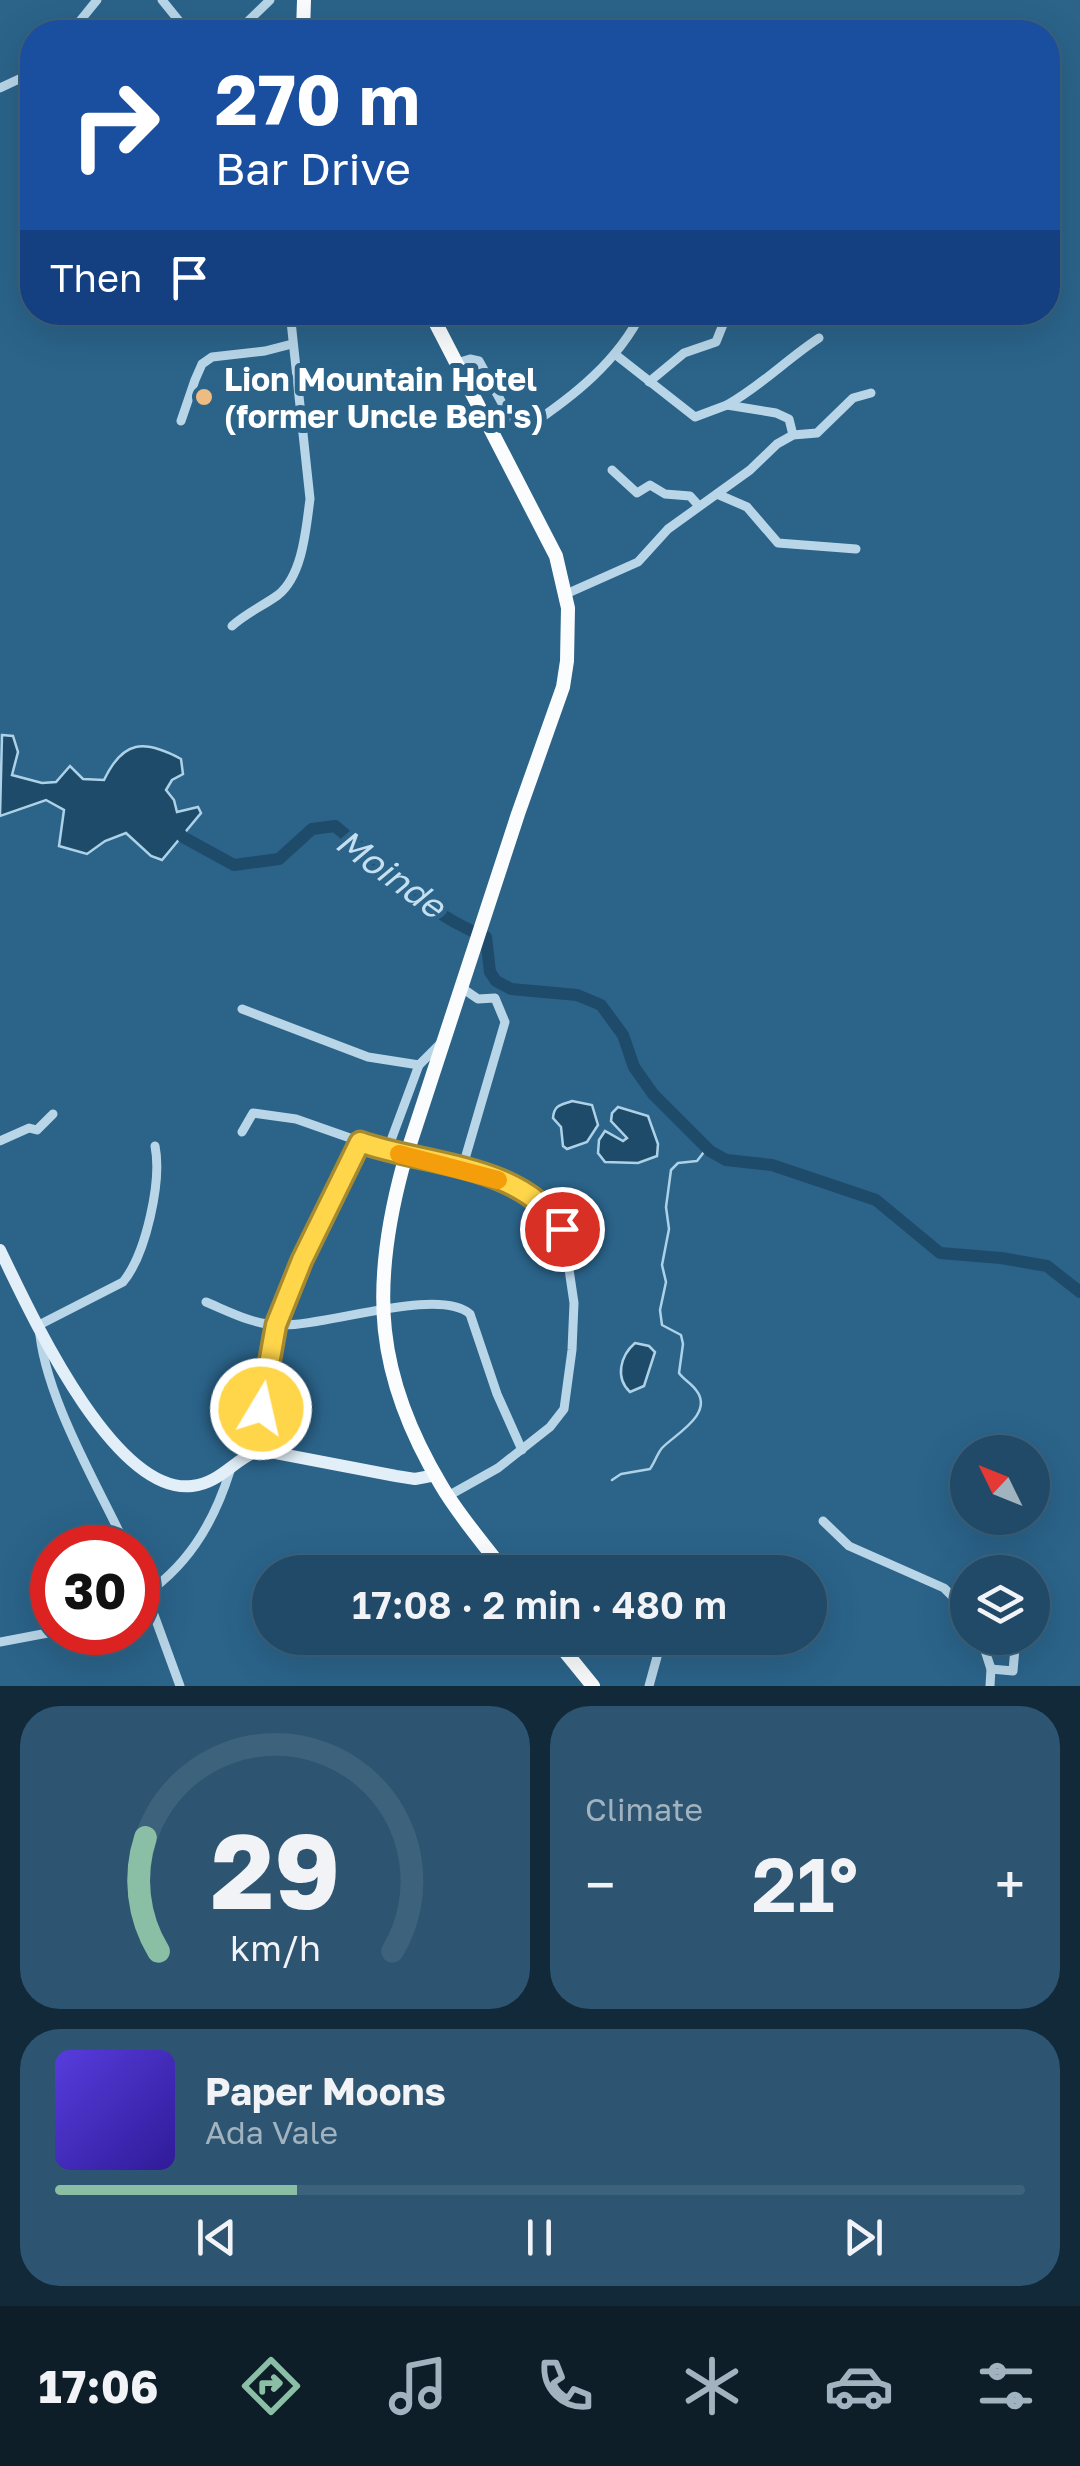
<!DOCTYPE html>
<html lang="en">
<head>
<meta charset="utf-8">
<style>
  body { margin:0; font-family:"Golos Text",sans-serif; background:#2d5470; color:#f1f3f6; height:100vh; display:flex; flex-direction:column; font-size:38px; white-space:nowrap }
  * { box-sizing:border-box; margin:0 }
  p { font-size:32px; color:#a2b3c0 }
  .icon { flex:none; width:55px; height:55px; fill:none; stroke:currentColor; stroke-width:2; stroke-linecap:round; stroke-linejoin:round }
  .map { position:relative; height:1686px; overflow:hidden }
  .sheet { display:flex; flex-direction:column; gap:20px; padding:20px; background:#122939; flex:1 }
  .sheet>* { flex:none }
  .banner { position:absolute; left:20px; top:20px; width:1040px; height:305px; border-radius:40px; box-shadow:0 10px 40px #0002,0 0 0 2px #3d627b; background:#1a4fa0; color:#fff; overflow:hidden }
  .needle { width:65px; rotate:313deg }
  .controls { position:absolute; left:950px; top:1435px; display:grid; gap:20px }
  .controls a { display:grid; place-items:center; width:100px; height:100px; border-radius:50%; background:#204a67; box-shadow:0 10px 40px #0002,0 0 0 2px #3d627b; font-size:50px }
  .speed { position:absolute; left:30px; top:1525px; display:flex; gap:20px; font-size:50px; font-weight:700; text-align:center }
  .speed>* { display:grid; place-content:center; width:130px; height:130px; border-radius:50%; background:#204a67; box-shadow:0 10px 40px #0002,0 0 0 2px #3d627b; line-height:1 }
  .speed .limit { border:15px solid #d22; background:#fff; color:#111 }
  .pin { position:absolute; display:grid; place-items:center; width:85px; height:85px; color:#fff; margin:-42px; border:5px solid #fff; border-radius:50%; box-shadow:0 2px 10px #0007 }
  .me { position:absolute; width:110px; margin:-55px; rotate:9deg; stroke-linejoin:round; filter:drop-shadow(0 0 8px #0008) }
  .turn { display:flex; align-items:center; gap:35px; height:210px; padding:0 30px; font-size:45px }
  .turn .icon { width:130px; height:130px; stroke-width:2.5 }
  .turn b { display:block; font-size:70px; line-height:85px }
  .then { display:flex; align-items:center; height:95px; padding:0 30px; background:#0003; gap:20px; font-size:38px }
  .big { font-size:75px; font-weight:600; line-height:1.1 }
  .sheet .widget { flex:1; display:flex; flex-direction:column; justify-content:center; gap:15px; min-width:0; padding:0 35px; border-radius:40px; background:#2d5470 }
  .sheet .dial { align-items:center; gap:0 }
  .dial svg { height:260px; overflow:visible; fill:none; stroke:#3d627b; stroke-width:7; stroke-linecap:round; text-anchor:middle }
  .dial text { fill:#f1f3f6; stroke:none }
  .song { display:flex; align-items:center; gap:30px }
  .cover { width:120px; height:120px; border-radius:15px; background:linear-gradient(135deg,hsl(250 70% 55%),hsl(250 70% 35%)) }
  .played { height:10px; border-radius:5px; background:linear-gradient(90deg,#8abfa5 25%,#3d627b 25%) }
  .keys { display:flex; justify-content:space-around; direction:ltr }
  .heat { display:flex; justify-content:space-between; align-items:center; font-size:55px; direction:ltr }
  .sheet .tiles { flex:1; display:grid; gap:20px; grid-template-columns:1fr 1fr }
  .widget:last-child { grid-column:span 2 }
  .trip { position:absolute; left:252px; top:1555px; width:575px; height:100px; border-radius:50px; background:#204a67; box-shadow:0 10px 40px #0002,0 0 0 2px #3d627b; font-weight:600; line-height:100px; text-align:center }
  .menu { display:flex; height:160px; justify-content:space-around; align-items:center; background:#0d1e29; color:#a2b3c0 }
  .menu .icon { width:70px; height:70px }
  .menu .current { color:#8abfa5 }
  .menu b { font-size:45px; color:#f1f3f6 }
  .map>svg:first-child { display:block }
</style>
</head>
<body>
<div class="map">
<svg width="1080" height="1686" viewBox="0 0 1080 1686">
  <rect width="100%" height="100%" fill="#2b6389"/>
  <!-- water -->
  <g fill="#1f4b6a" stroke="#add2e8" stroke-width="2.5">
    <path d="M2,735L13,736L18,752L12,775L42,783L56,782L70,766L83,779L104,780C123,740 144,739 181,759L183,774L172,780L166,790L174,800L177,812L198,807L201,813L162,860L151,856L126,833L105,841L87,854L59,846L64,810L46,800L0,816Z"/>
    <path d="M572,1101L592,1105L598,1125L587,1142L567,1149L563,1146L561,1127L553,1118C554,1104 562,1105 572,1101Z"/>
    <polygon points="618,1107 648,1116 658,1144 657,1156 638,1163 605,1162 598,1153 599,1140 605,1131 623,1141 627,1138 611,1121 612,1113"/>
    <path d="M635,1343L649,1346L655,1352L644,1386L630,1392C615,1378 620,1356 635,1343Z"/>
  </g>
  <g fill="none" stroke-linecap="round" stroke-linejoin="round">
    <!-- stream -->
    <path stroke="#add2e8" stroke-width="2.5" d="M612,1480L621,1474L650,1469C655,1462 657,1454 662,1448C674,1435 715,1414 696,1390C691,1383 684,1380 679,1373L683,1344L681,1335L662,1325L660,1310L666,1282L662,1265L669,1229L666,1207L671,1170L678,1163L697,1161L707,1148"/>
    <!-- river -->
    <path stroke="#1f4b6a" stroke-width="12" d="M174,826L183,837L234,865L279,859L312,829L335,826C386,868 422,912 486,937L490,972L496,981L511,989L577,995L601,1005L623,1035L634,1067L653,1094L710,1151L726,1160L772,1165L876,1200L940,1253L1001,1258L1047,1266L1080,1292"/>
    <!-- minor -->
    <g stroke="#b8d6e8" stroke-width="9">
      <polyline points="162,0 188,32"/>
      <polyline points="71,32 97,0"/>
      <polyline points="237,32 270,0"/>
      <polyline points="0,88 32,73"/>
      <polyline points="616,355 695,417 727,405 776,413 789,419 793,435"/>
      <path d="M457,363L470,359L479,361L508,414L515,421L529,426C574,396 618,361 642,312"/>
      <polyline points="649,382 684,353 716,342 724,322 739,312"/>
      <path d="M727,405C761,386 787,359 819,338"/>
      <polyline points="181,421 195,380 202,364 212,357 265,351 292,344"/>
      <polyline points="612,470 637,493 650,485 665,494 690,496 699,506"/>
      <polyline points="717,494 747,507 778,543 856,549"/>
      <polyline points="566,594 638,562 668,529 750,470 777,444 793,435 817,433 853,398 871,393"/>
      <path d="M232,626C246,613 263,606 278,595C303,575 306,528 310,499L290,312"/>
      <polyline points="462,988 478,999 495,998 505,1022 462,1169"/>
      <polyline points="242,1009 368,1057 419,1065"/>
      <polyline points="242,1132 253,1113 296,1119 387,1151 462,1169 519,1187 553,1213 563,1229 574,1303 572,1350 564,1409 550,1427 498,1468 448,1496"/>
      <polyline points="0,1141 29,1128 37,1130 53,1114"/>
      <polyline points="387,1151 419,1065 441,1043"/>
      <path d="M206,1302C230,1312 254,1325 280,1325C324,1327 439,1286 470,1314L497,1394L522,1450"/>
      <polyline points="253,1452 276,1325 302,1260 360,1142"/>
      <polyline points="823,1521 849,1546 944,1588 968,1612"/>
      <path d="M127,1548C97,1484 43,1394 39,1325L123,1282C146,1254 162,1181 155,1146"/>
      <polyline points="138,1571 180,1686"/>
      <path d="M138,1599C186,1569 213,1525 230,1471"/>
      <polyline points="981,1638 991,1669 990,1686"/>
      <polyline points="0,1642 53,1632"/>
      <polyline points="991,1669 1013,1671 1015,1648 1002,1638"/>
      <polyline points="649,1686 660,1646"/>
    </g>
    <!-- secondary -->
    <path stroke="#e2eff8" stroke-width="12" d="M0,1250C30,1312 113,1495 192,1486C221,1483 235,1458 260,1450L396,1476L415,1479L436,1475"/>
    <!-- primary -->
    <g stroke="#fafcfe" stroke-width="14">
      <polyline points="303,32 304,0"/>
      <polyline points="410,1144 518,814 563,687 567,661 568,608 556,556 430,312"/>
      <path d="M403,1166C370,1288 375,1375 441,1485C459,1516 484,1544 505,1572"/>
      <polyline points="554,1638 593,1686"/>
    </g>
    <!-- primary-bridge -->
    <polyline stroke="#fafcfe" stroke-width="14" points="403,1166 410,1144"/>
  </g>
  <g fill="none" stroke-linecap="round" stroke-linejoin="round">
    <!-- route casing -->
    <g stroke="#a68a30" stroke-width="25">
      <path id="route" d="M261,1409L276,1325L302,1260L360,1142C427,1166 521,1163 562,1229"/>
    </g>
    <!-- route -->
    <use href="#route" stroke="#ffd54a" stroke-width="18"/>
    <!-- slow -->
    <polyline stroke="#f59e0b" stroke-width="18" points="399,1154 498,1180"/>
  </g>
  <!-- markers -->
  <circle fill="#eebc80" stroke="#2b6389" stroke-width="4" cx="204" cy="397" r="10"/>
  <g text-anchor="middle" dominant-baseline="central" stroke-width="10" stroke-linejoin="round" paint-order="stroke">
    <!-- poi labels -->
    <g font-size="32" font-weight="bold" fill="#fff" stroke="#2b6389" text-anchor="start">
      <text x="224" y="379">Lion Mountain Hotel<tspan x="224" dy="37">(former Uncle Ben's)</tspan></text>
    </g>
    <!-- water labels -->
    <g font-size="35" font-style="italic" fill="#c4dff0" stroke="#2b6389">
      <text transform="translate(391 873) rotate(36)">Moinde</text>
    </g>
  </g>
</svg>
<div class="controls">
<a><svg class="needle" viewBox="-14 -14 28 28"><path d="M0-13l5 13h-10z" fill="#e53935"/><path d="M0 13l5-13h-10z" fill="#a2b3c0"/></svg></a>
<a><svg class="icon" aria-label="layers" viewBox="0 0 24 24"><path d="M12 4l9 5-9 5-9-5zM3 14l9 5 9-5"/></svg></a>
</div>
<div class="speed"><div class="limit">30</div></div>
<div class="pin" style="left:562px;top:1229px;background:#d93025"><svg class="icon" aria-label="arrive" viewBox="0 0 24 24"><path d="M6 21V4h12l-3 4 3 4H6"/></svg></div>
<svg class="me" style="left:261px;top:1409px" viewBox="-20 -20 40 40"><circle r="17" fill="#ffd54a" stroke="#fff" stroke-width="3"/><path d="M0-11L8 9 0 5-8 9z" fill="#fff"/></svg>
<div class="trip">17:08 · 2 min · 480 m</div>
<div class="banner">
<div class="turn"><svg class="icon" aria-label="right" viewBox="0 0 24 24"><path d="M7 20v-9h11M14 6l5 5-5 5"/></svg><div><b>270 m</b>Bar Drive</div></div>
<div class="then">Then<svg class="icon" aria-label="arrive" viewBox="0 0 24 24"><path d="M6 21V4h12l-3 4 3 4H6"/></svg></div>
</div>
</div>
<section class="sheet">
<div class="tiles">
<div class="widget dial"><svg viewBox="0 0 100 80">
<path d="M14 69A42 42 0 1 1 86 69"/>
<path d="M14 69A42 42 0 0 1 10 34" stroke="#8abfa5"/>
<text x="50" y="56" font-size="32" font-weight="700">29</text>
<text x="50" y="72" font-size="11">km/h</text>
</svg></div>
<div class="widget"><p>Climate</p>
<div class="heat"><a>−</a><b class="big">21°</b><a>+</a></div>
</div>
<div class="widget">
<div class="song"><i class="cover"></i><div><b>Paper Moons</b><p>Ada Vale</p></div></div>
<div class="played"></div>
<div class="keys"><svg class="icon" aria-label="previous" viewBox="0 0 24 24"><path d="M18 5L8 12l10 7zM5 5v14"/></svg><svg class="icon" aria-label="pause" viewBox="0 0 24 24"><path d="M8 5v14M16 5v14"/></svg><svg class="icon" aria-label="next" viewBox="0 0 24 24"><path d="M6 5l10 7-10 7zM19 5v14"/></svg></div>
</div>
</div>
</section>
<nav class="menu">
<b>17:06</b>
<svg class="icon current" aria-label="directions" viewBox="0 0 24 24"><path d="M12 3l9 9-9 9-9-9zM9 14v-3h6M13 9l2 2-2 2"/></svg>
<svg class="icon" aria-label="music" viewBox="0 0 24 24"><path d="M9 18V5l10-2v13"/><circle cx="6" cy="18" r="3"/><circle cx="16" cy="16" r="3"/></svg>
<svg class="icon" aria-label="phone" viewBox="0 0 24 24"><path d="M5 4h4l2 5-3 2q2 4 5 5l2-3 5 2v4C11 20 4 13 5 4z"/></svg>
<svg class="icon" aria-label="climate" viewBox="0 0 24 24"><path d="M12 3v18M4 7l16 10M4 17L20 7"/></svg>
<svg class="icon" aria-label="car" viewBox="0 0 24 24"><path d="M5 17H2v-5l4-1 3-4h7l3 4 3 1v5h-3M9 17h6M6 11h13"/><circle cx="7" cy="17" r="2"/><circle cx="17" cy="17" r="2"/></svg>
<svg class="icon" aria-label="filters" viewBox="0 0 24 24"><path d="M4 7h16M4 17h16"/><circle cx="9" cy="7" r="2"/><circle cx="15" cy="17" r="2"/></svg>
</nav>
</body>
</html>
